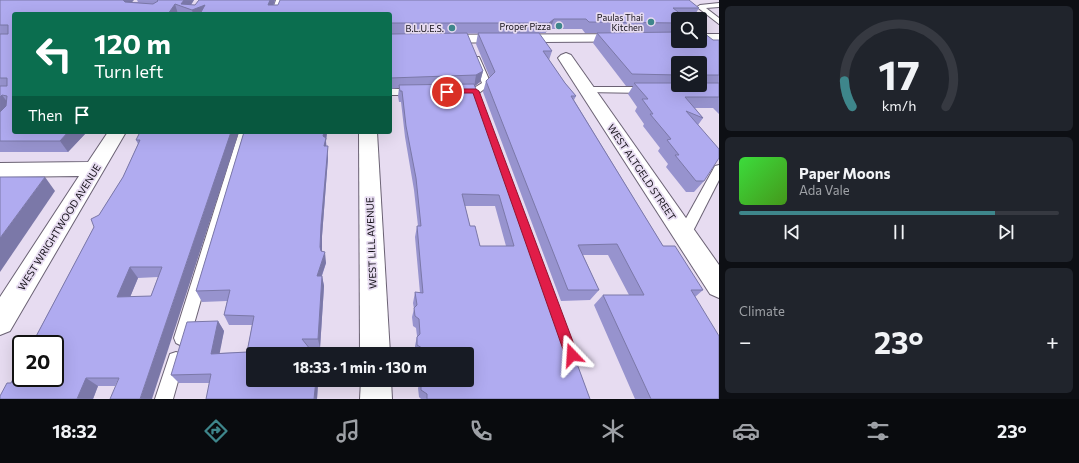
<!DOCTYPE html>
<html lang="en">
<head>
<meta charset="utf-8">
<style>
  body { margin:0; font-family:Commissioner,sans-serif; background:#20242c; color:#f1f3f6; height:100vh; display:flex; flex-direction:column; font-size:15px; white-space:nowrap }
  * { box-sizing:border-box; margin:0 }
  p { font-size:13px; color:#9ea1a6 }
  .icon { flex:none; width:22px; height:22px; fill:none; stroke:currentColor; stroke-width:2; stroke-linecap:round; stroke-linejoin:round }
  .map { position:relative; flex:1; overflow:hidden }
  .drawer { display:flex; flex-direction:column; gap:6px; padding:6px; background:#0d0f14; width:360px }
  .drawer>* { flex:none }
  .top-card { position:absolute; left:12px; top:12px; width:380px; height:122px; border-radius:4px; box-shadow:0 4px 16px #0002; background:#0b6e4f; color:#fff; overflow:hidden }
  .controls { position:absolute; left:671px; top:12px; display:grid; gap:8px }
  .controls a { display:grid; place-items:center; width:36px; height:36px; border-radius:4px; background:#171b24; box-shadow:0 4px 16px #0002; font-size:20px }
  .speed { position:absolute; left:12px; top:335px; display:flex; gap:8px; font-size:20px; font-weight:700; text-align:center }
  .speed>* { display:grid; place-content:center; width:52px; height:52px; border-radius:50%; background:#171b24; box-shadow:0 4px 16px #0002; line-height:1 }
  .speed .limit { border:2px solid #111; border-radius:6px; background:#fff; color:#111 }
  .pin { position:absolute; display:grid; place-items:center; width:34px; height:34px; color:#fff; margin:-17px; border:2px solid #fff; border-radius:50%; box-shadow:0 1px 4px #0007 }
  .me { position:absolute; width:44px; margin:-22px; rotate:340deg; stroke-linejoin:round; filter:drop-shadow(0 0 3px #0008) }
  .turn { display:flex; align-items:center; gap:14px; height:84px; padding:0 16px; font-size:18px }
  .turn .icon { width:52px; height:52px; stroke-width:2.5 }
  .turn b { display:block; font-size:28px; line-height:34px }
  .then { display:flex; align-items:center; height:38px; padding:0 16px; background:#0003; gap:8px; font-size:15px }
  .big { font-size:30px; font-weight:700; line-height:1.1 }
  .drawer .tile { flex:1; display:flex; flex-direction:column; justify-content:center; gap:6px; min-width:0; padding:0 14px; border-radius:6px; background:#20242c }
  .drawer .dial { align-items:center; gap:0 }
  .dial svg { height:104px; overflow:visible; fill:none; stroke:#363941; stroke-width:7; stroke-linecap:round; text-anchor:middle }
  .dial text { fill:#f1f3f6; stroke:none }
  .song { display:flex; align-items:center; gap:12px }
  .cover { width:48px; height:48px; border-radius:6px; background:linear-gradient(135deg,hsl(120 70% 55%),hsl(100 70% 35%)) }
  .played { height:4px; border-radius:2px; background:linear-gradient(90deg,#3e868b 80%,#363941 80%) }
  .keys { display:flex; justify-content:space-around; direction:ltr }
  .heat { display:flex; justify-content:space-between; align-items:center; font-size:22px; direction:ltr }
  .trip { position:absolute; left:246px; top:347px; width:228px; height:40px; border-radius:4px; background:#171b24; box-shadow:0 4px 16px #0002; font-weight:700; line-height:40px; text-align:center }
  .dock { display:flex; height:64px; justify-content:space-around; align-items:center; background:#090b0e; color:#9ea1a6 }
  .dock .icon { width:28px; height:28px }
  .dock .active { color:#3e868b }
  .dock b { font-size:18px; color:#f1f3f6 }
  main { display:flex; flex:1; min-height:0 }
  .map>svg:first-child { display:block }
</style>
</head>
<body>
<main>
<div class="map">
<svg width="719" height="399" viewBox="0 0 719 399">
  <rect width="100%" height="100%" fill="#e7dcf1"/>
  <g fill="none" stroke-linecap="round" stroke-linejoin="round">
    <!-- lane casing -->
    <g stroke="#6b6274" stroke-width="2">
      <g id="lane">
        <polygon points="276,0 282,0 279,14 271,14"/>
        <polygon points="719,3 719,7 706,8 719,18 719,24 697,7 700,5"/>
        <polygon points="473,57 479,57 480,59 491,84 479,93 458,93 458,89 474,88 482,83 472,59"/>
        <polygon points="587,87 646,87 651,90 646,93 584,92 582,90"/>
        <polygon points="390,89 415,89 420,92 415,95 390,95"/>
        <polygon points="239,132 249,132 190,338 188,343 182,346 176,343 174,338"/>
        <polygon points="719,165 719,180 689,239 684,240 679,239 678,235 679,231 715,166"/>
        <polygon points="176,352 182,354 184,360 173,399 155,399 170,354"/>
      </g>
    </g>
    <!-- street casing -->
    <g stroke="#6b6274" stroke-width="2">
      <g id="street">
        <polygon points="566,53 571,55 719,265 719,298 710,294 558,58 561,55"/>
        <polygon points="108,132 126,132 10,331 0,335 0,297 79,176 0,177 0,163 88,162"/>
        <polygon points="359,132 377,132 390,354 360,354"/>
        <polygon points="361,380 391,380 392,399 360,399"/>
      </g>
    </g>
    <!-- secondary casing -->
    <g stroke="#6b6274" stroke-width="2">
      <g id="secondary">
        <polygon points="678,34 678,41 683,41 390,43 390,35"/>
        <polygon points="700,34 719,34 719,42 695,41 700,41"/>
      </g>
    </g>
    <!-- lane -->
    <use href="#lane" fill="#fff" fill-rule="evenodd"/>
    <!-- street -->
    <use href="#street" fill="#fff" fill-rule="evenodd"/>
    <!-- secondary -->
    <use href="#secondary" fill="#fff" fill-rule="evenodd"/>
  </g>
  <!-- wall -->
  <g fill="#9793ce" fill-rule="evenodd">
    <path d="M0,0L138,2L137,0H194L191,5H195L199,0H275L274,5L699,8L693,18H685L678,19V41L719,40V114L713,108H695L703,118L698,125L704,181L694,192H686L666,167L668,164L658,151L660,148L643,126L644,124L635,111L637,107L628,94L633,86H626L593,43L597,33H585L582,29H550L545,33L390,34L483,71L480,82L474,86L590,399H421L419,397L418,388L421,380L467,354H415V346L417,336L416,328L413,326L412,317L414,309L413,303L415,292L420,293L415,237L417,226H418L414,190L405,137L401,102H399L398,96L399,88L390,89V14H14L85,134L68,152H0ZM678,63H700V85H678ZM465,206H495L506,246H480L470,226Z"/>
    <polygon points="478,33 552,51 549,60 565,83 576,96 574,100 663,246 703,290 695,297 719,399 635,399 594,305 603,295 629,295 608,255 583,255 599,290 590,300 561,301 483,92 486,81 490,78 476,44"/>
    <path d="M239,132L115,386H98L93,399H0L11,383L94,227L99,215L123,177L138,144L136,140ZM158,277L151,296L130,297L138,278Z"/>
    <polygon points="244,132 327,132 326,141 328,158 322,236 322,251 326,263 322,276 324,286 320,348 309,348 253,380 323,380 318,383 317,399 206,399 210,383 179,383 171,375 218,321 224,331 219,353 247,352 252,325 229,325 224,315 227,301 202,302 196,291"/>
  </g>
  <!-- shaded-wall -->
  <g fill="#7b78a8">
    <polygon points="123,0 134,0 126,9"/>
    <polygon points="184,0 194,0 188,9 181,4"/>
    <polygon points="270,0 275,0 270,14 268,5"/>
    <polygon points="175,4 178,14 168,14"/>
    <polygon points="205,5 207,14 193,14 192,10"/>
    <polygon points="554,19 550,29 545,33 549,23"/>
    <polygon points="483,71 480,82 474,87 476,75"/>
    <polygon points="2,95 11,107 0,117 0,97"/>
    <polygon points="68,132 85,132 85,134 68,152 60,141"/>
    <polygon points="231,132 239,132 152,399 140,399"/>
    <polygon points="324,132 327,132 326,141 326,149 325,158 323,136"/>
    <polygon points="328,146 328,158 322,236 322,258 320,247 321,225"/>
    <polygon points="45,177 55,191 0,272 0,238"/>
    <polygon points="325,252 326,263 318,286 317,276"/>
    <polygon points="130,267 138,278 126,307 117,297"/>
    <polygon points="322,276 324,286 320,348 318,339"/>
    <polygon points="218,321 224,331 218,362 211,354"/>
    <polygon points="86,378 98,386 93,399 77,399"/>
    <polygon points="316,380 323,380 318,383 317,399 314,399"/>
  </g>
  <!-- building -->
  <g fill="#b0abf0" stroke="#7b78a8" fill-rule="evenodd">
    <polygon points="0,0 123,0 125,2 153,4 158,1 157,0 184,0 181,4 195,5 199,0 270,0 268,5 278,5 280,0 689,0 699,8 673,8 687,19 678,19 678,23 589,22 586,19 554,19 549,23 391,23 390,27 390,14 200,14 205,5 192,10 175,4 168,14 14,14 14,132 68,132 60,141 0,141 0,112 6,106 7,96 2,95 0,97 0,86 7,86 7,78 0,78 0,34 8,34 8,25 0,25"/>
    <polygon points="700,30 713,40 719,40 719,75 700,75 700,63 678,63 678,75 632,74 597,33 678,32 678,41 700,41"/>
    <polygon points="390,33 391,34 467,33 483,71 476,75 390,78"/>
    <polygon points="478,33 539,33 552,51 543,51 565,83 576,96 571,96 663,246 675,246 703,290 691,290 719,336 719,399 651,399 603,295 644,295 617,244 578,245 599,290 568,290 486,81 495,72"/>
    <polygon points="634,83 678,83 678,85 700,85 700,83 719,83 719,97 685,97 703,118 686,111 719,149 719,158 704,181 696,181 675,155 679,155 667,140 671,139 650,114 653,114 642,99 648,99"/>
    <path d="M474,84L590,399H427V394L421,390V380H467V354H422V348L417,345V337L420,334L419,319L415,316L414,308L417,305L415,292L423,293L417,226H421L416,178L406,126L402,91H400L399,85ZM462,194L499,195L514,246H480L475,226H470Z"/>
    <path d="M140,132H231L140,399H110L119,378H86L77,399H0V396L7,383H11L21,364V378H55V344H32L94,227L91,219L99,215L123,177L140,140H136ZM130,267H162L151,296L117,297Z"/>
    <polygon points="244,132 324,132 323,136 326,138 324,146 328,146 321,225 320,247 321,251 325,252 317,276 322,276 318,339 302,339 314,354 253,354 253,380 316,380 314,399 206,399 211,374 171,375 187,322 218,321 211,354 247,352 254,316 224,315 230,290 196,291"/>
    <polygon points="0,177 45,177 0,238"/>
  </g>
  <!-- route -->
  <polygon fill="#e11d48" stroke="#92132f" points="447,89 476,89 479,91 578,355 576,359 572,361 567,359 565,355 473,93 445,93 444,92"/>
  <!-- markers -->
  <g fill="#3e868b" stroke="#e7dcf1" stroke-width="1.5">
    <circle cx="651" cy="22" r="4"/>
    <circle cx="559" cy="26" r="4"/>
    <circle cx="452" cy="28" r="4"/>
  </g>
  <g text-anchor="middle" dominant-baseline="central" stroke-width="3.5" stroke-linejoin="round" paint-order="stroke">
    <!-- far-poi labels -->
    <g font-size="9" fill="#131017" stroke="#e7dcf1" text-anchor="end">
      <text x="643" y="17">Paulas Thai<tspan x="643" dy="10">Kitchen</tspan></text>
      <text x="551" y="26">Proper Pizza</text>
      <text x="444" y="28">B.L.U.E.S.</text>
    </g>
    <!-- street labels -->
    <g font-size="10" fill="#131017" stroke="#e7dcf1">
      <text transform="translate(642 172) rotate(56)">WEST ALTGELD STREET</text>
      <text transform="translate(59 227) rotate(-58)">WEST WRIGHTWOOD AVENUE</text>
      <text transform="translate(371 243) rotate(-92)">WEST LILL AVENUE</text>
    </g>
  </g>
</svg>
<div class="controls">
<a><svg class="icon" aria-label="search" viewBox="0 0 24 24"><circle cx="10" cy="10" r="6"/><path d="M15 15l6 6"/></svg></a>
<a><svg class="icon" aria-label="layers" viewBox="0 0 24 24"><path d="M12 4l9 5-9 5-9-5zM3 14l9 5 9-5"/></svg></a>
</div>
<div class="speed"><div class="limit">20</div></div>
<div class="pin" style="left:447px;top:92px;background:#d93025"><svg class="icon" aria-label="arrive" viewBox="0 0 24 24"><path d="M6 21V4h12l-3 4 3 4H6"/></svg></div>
<svg class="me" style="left:572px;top:355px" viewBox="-20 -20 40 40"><path d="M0-17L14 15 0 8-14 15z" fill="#e11d48" stroke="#fff" stroke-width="4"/></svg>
<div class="trip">18:33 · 1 min · 130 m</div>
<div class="top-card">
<div class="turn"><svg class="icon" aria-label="left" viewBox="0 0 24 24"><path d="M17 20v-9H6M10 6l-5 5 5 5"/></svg><div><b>120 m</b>Turn left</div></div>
<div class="then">Then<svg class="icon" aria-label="arrive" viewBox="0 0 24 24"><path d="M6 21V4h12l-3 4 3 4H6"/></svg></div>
</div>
</div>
<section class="drawer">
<div class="tile dial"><svg viewBox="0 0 100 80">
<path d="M14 69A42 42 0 1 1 86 69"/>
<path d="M14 69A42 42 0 0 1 8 49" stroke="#3e868b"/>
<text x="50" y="56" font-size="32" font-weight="700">17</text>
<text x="50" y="72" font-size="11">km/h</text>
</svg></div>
<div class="tile">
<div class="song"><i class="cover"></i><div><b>Paper Moons</b><p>Ada Vale</p></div></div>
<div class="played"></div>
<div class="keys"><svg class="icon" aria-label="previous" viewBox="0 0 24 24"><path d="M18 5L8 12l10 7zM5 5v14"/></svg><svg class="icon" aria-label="pause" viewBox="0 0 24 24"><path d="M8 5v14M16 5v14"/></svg><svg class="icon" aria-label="next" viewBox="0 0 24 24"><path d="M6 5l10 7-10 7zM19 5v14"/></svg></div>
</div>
<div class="tile"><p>Climate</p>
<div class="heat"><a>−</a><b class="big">23°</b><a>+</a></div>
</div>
</section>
</main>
<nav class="dock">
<b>18:32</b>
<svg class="icon active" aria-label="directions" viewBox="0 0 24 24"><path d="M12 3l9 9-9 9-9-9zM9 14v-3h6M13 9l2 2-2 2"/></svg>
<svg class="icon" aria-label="music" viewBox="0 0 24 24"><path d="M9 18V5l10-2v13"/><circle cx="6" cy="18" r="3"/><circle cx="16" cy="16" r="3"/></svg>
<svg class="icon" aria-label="phone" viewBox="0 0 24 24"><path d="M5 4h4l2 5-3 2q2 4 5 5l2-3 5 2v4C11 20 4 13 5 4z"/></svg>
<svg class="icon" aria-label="climate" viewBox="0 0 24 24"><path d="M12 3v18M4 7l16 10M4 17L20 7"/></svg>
<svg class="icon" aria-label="car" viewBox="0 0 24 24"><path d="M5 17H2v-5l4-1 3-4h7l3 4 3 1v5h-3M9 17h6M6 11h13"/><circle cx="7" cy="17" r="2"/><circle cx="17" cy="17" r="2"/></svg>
<svg class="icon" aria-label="filters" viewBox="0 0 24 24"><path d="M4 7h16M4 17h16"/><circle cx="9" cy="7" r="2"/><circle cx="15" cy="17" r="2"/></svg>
<b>23°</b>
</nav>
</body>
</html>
